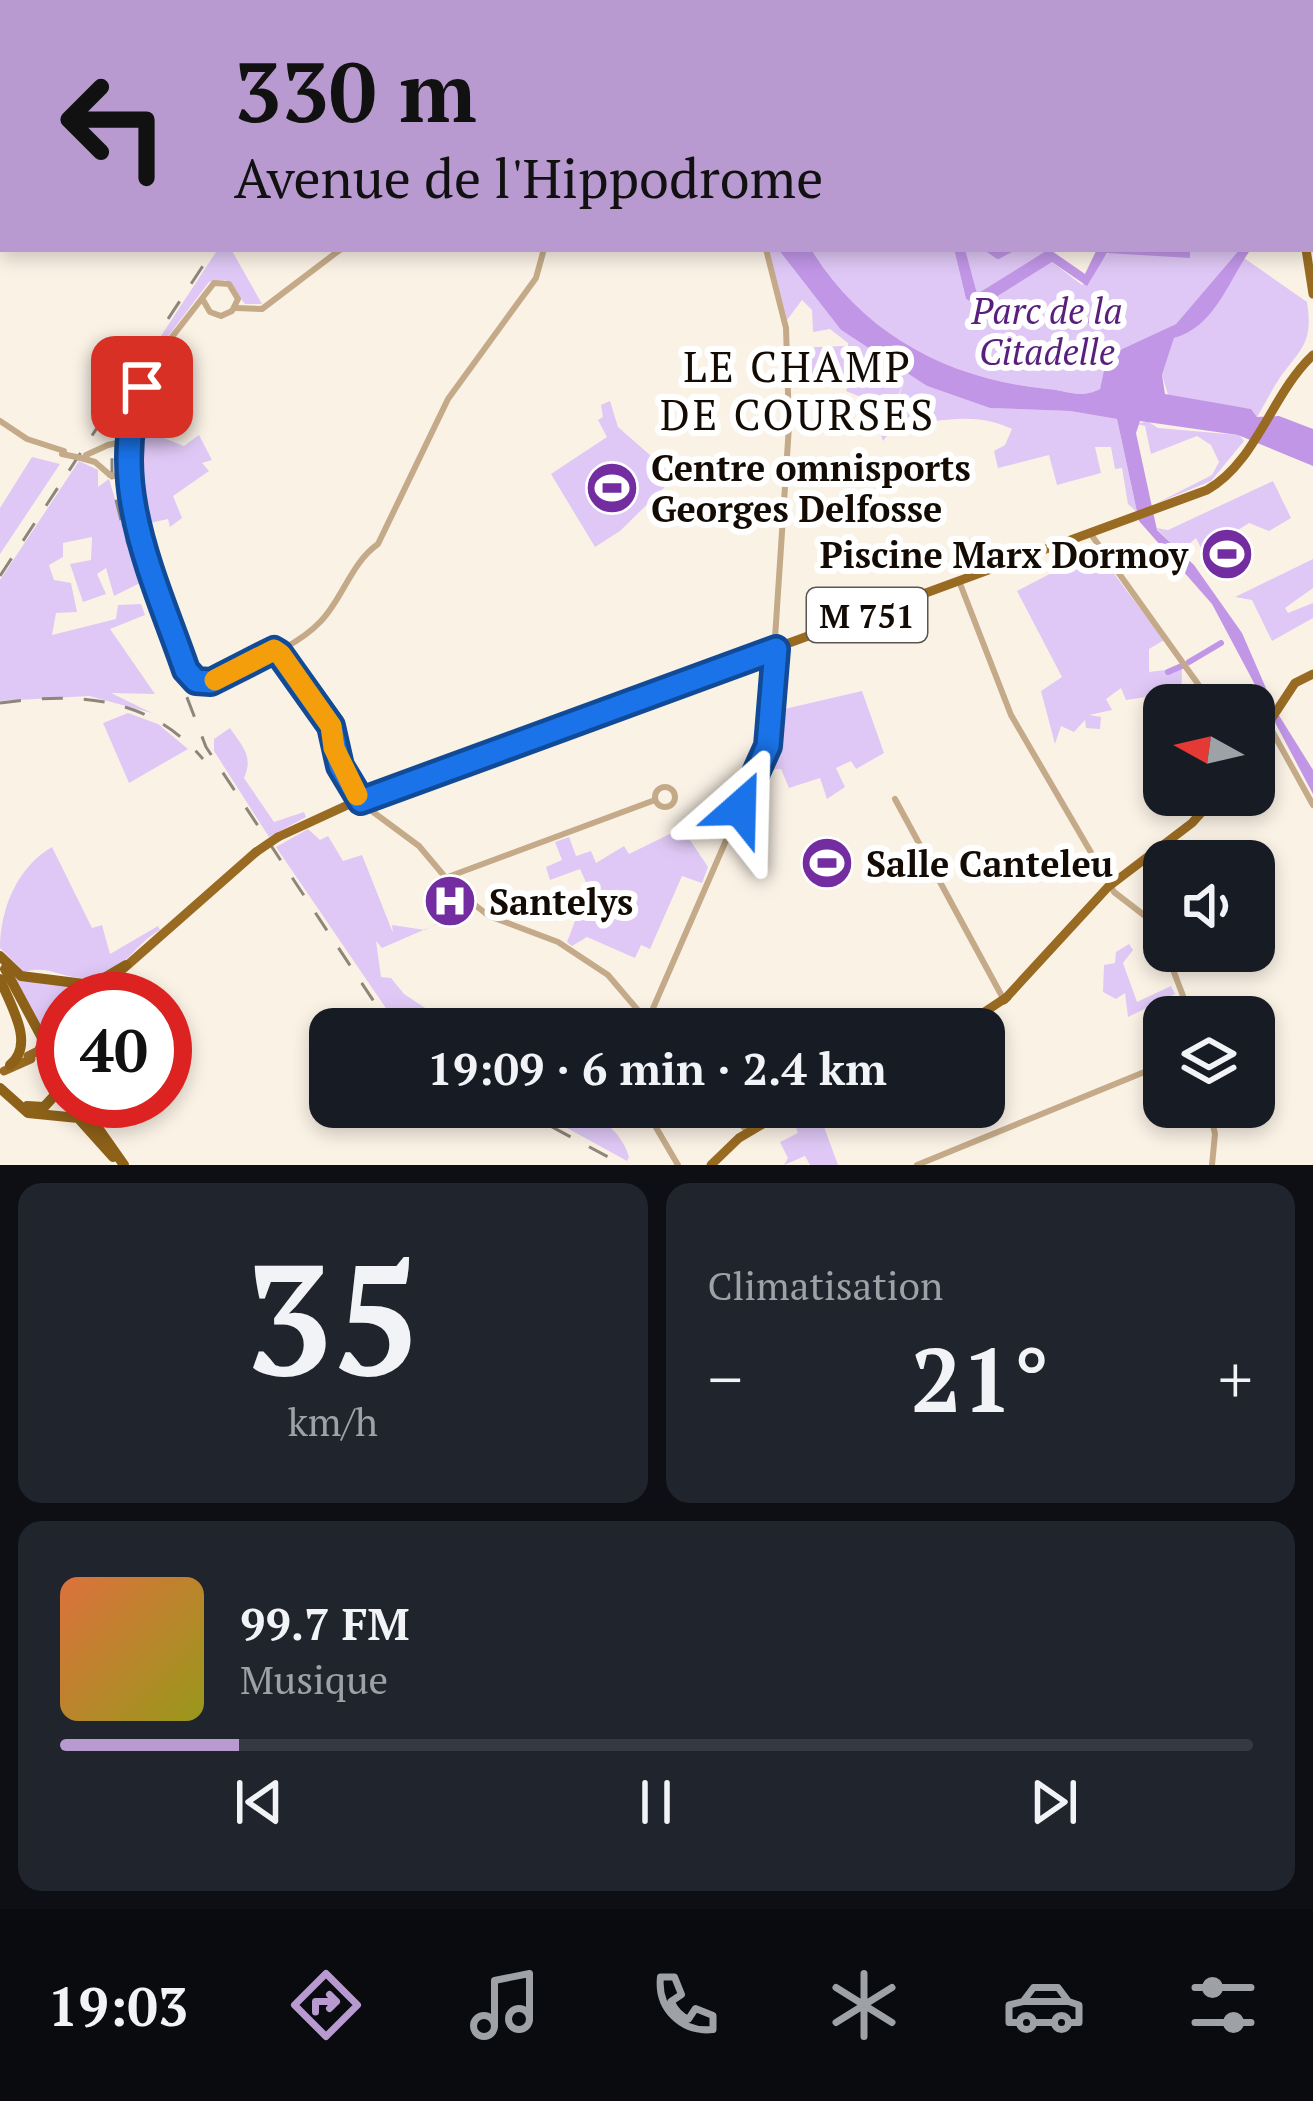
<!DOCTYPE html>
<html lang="fr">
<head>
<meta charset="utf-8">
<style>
  body { margin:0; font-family:"PT Serif",serif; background:#20242c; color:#f1f3f6; height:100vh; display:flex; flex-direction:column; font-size:45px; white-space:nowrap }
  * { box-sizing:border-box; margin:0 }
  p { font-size:39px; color:#9ea1a6 }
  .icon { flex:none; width:66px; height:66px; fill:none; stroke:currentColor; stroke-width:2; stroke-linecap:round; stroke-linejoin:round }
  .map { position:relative; height:1165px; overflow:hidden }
  .side { display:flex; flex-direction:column; gap:18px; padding:18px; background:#0d0f14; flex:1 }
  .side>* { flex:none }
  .guide { position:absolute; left:0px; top:0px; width:1314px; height:252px; box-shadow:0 6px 18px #0003; background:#b89ad0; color:#111; overflow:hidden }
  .needle { width:78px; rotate:278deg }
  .controls { position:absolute; left:1143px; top:684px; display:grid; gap:24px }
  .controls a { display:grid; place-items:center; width:132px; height:132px; border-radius:24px; background:#171b24; box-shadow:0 6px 18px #0003; font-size:60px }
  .speed { position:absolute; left:36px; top:972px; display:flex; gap:24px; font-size:60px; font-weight:700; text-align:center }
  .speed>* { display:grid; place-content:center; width:156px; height:156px; border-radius:50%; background:#171b24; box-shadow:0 6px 18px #0003; line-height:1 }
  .speed .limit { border:18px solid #d22; background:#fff; color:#111 }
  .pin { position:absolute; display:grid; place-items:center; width:102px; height:102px; color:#fff; margin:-51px; border-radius:24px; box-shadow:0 6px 18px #0006 }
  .me { position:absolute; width:132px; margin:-66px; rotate:25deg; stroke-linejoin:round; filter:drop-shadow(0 0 9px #0008) }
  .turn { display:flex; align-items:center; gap:42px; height:252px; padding:0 36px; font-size:54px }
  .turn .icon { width:156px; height:156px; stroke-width:2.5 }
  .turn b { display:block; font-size:84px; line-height:102px }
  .big { font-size:90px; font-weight:700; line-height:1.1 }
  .side .widget { flex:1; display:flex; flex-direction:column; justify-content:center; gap:18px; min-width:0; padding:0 42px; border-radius:24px; background:#20242c }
  .side .dial { align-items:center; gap:0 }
  .dial b { font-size:156px; line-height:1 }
  .song { display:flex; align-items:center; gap:36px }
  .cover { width:144px; height:144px; border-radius:18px; background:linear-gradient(135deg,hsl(20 70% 55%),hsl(60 70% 35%)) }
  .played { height:12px; border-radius:6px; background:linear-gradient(90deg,#b89ad0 15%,#363941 15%) }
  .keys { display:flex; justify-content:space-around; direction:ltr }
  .heat { display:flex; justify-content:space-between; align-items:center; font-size:66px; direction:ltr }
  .side .tiles { flex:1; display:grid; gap:18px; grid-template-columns:1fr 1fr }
  .widget:last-child { grid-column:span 2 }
  .trip { position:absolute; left:309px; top:1008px; width:696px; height:120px; border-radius:24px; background:#171b24; box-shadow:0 6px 18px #0003; font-weight:700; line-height:120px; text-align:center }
  .dock { display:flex; height:192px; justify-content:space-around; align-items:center; background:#090b0e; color:#9ea1a6 }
  .dock .icon { width:84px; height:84px }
  .dock .selected { color:#b89ad0 }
  .dock b { font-size:54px; color:#f1f3f6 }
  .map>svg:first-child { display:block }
</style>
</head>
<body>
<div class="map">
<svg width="1313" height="1165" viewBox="0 0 1313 1165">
  <rect width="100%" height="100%" fill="#fbf2e6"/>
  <!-- green -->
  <g fill="#dfc8f5">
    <polygon points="218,249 231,249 262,304 245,304 226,280 209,282 160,347 155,345"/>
    <path d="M769,249H778L841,330L927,386L990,408L1070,411L1117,419L1137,512L1128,504L1122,468L1115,469L1111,447H1095L1101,473L1057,485L1049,455L998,468L994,451L1005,445L1012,429C974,410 935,422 894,427L883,441L879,428L886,411L892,412L905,381L891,409L846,391L857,363L902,380L849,356L848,343L830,329L813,332L812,310L802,300L787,320Z"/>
    <path d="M811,249H954L966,299L979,307L1052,262L1082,285L1109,252L1190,257V249H1240L1176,324L1107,356L1100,389C1080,399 1068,391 1048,389C947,379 864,335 811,249Z"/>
    <polygon points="965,249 1049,249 976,295"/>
    <path d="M1244,258L1307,302C1313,342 1303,347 1281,376C1272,389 1265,404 1257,417L1251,409L1169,398L1162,375L1174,338C1213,327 1224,288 1244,258Z"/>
    <polygon points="845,346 847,378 797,380 796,348"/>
    <path d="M140,401L159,404L161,437L184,446L199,435L212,460L202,463L209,471L173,496L182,518L170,527L168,519L141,525C129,483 133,444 140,401Z"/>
    <polygon points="610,401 618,427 675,477 620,531 595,547 551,474 607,437 598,420 603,417 601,405"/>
    <polygon points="1147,421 1158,428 1239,435 1244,441 1211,481 1155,504 1212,475 1219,462 1211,445 1197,436 1151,454 1145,426 1137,424"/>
    <polygon points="32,457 60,464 0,554 0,508"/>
    <polygon points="79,461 98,470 98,487 109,479 140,583 114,596 106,568 97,574 106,594 83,602 70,564 91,560 92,537 63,543 63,557 49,565 54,580 71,583 77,612 56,613 52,635 116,619 118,605 141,604 145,615 110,629 155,694 111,693 152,713 89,696 0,701 0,580"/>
    <polygon points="1273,481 1291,518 1269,531 1249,523 1203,552 1196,538 1180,552 1156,528 1168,530"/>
    <polygon points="1096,550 1164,640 1149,649 1149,672 1182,668 1181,705 1161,692 1156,696 1164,722 1146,697 1126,700 1121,688 1106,699 1112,710 1089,715 1101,717 1100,729 1086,728 1085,720 1074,732 1061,726 1055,744 1041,691 1062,677 1017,591"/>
    <polygon points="1313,559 1313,588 1285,608 1288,613 1313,603 1313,618 1272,641 1252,600 1235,597"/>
    <polygon points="862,691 884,753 856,769 851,761 836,768 845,787 827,799 820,778 789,788 781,769 761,770 765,761 773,760 776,711"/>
    <polygon points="128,713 158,724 188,749 129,783 103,723"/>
    <path d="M230,728C242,746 254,756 244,778L274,822L304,812L306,817L269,837L214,751V739Z"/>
    <polygon points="682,828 708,867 702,883 682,876 650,949 641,945 635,958 587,937 572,946 567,942 580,908 595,902 580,869 550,880 546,867 562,860 555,842 569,837 576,856 591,851 596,863 624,846 629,854"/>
    <polygon points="308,829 320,840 328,836 343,861 362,855 393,933 392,925 425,930 470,905 474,908 382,948 376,941 381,977 391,978 404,994 457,1029 403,1029 394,1020 276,847"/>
    <path d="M52,847L92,928L102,925L110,954L158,926L160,930C135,943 122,976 89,978C63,980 50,964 24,972L0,948C0,910 17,867 52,847Z"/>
    <polygon points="1129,944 1133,950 1123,963 1137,1002 1171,986 1175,994 1128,1017 1125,993 1116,999 1103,992 1104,965 1115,963 1116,952"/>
    <polygon points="11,972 91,988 92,991 84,999 63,999 63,1027 48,1043"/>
    <path d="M529,1107C570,1107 615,1112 629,1157L627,1161Z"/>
    <polygon points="799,1110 810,1124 820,1116 838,1165 810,1165 805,1156 784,1165 788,1158 780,1142 798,1133 791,1115"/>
  </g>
  <!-- water -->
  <g fill="#c196e7">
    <path d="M778,249H811C863,334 947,379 1048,389C1069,391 1080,399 1100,389L1107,356L1176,324L1240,249H1251C1228,281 1215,327 1174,338L1162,375L1165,394L1251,409L1257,417L1279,416L1313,429V466L1238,435L1140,421L1136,433L1157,530L1194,565L1242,633L1275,709L1313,770V794L1212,604L1139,521L1117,419L1070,411L990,408L927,386L841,330Z"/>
    <polygon points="954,249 965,249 977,294 1049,249 1085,274 1097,249 1190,249 1190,258 1107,253 1087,286 1052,262 980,307 966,299"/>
  </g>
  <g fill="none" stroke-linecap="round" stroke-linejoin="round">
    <!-- stream -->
    <polyline stroke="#c196e7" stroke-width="3" points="1038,328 1061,299 1092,324"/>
    <!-- canal -->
    <g stroke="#c196e7" stroke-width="6">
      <polyline points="1048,0 1052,3"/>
      <polyline points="980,3 981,0"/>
      <polyline points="995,3 996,0"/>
      <polyline points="1005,3 1007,0"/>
      <polyline points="988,249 998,256 1011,249"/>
      <polyline points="1189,662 1221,643"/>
      <polyline points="1168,672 1184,665"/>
    </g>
    <!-- tertiary -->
    <g stroke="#c4aa88" stroke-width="6">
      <polyline points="51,0 53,3"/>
      <polyline points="563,0 566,3"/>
      <polyline points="235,308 262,309 341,249"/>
      <polyline points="0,421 27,439 64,451"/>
      <polyline points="129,452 117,443 127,436 158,355 214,283 229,284 238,299 232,311 221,316 210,312 203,300"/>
      <polyline points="86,455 108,445"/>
      <polyline points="81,458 95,462 110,475"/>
      <polyline points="116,476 127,487 186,669"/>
      <polyline points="130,485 130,433"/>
      <polyline points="1090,533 1213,705"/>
      <polyline points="959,581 1011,715 1114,892 1149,919 1164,947"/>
      <polyline points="274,650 325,726 365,806 419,846 456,890 489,916 558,942 608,975 654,1029"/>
      <path d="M277,652C297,669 333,713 332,740"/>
      <path d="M186,670L196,681L211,682C246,665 294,650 321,621C343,598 351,563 378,544L448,399L536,278L544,249"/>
      <polyline points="1251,705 1256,702 1313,805"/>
      <circle cx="665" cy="797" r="10"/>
      <polyline points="895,799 1004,1000"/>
      <polyline points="445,878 655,800"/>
      <polyline points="1166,951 1191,1017"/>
      <polyline points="644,1029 768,744 789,426 786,328 766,249"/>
      <polyline points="644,1107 678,1165"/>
      <polyline points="726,1107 748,1132"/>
      <polyline points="1209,1107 1215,1134 1212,1165"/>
      <polyline points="917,1165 1164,1064"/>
    </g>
    <!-- secondary -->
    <g stroke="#ab8551" stroke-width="8">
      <polyline points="101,3 105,0"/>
      <polyline points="295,3 297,0"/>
      <polyline points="0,189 3,187"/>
    </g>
    <!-- primary -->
    <g stroke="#996b22" stroke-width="9">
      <polyline points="618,0 620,3"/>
      <polyline points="1311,132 1313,130"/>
      <polyline points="1306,249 1313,294"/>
      <polyline points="1254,745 1295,683 1313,674"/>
      <path d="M278,837L352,803L1207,490C1256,463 1272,393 1313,355"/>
      <polyline points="89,999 256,852"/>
      <polyline points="1004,1000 1108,887 1192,823 1217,795"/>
      <polyline points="941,1029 977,1017 1007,997"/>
      <polyline points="4,1071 31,1059"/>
      <polyline points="711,1165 739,1138 792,1107"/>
    </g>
    <!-- trunk -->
    <g stroke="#8d6118" stroke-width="10">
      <polyline points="0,956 21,976 92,985 126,965"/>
      <polyline points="5,969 63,1077"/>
      <path d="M0,979C10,1005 36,1044 10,1065"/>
      <polyline points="55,1041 63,1044"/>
      <polyline points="0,1088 28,1113 78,1118 113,1157"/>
      <polyline points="79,1101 124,1165"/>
      <polyline points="27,1106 44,1107 55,1095 40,1048"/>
    </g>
    <!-- rail -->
    <g stroke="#8e857b" stroke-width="3" stroke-dasharray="21 21" stroke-linecap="butt">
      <polyline points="324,3 325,0"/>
      <polyline points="380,3 383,0"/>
      <polyline points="152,341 123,395 112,435 112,484 125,536 206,747 392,1029"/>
      <polyline points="145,354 214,249"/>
      <polyline points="0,576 112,405"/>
      <path d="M0,703C78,692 149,696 203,759"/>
      <polyline points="515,1107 623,1165"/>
    </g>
    <!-- tertiary-bridge -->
    <g stroke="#c4aa88" stroke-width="6">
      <polyline points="108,445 117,443"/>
      <polyline points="62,454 81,458"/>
      <polyline points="110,475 116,476"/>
    </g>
    <!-- primary-bridge -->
    <g stroke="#996b22" stroke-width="9">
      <polyline points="256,852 278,837"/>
      <polyline points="28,1056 50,1045"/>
    </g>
  </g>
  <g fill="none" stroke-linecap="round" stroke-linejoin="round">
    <!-- route casing -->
    <g stroke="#114b97" stroke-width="30">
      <path id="route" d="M142,387C105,481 155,580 186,670L196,681L211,682L274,650L279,653L331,726L340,766L361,801L776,649L768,746L740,808"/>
    </g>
    <!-- route -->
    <use href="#route" stroke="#1a73e8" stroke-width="21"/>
    <!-- slow -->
    <polyline stroke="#f59e0b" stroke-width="21" points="215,680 274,650 281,655 331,726 334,748 357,795"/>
  </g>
  <!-- icons -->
  <defs>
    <g id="stadium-disc" transform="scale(2.7)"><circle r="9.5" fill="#732da1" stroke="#fff"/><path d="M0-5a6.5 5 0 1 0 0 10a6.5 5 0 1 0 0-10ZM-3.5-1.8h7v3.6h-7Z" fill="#fff"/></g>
    <g id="hospital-disc" transform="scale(2.7)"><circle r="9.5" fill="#732da1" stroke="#fff"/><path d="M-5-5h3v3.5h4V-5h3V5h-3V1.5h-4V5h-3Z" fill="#fff"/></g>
  </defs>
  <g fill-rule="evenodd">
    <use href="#stadium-disc" x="612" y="488"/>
    <use href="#stadium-disc" x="1227" y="554"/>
    <use href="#stadium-disc" x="827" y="863"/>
    <use href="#hospital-disc" x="450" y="901"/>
  </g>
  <g text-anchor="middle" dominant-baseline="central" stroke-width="12" stroke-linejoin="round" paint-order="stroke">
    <!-- shield labels -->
    <rect fill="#fff" stroke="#5a554f" stroke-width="3" x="807" y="588" width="120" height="54" rx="9"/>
    <g font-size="33" font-weight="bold" fill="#140c04">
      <text x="867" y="615">M 751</text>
    </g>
    <!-- park labels -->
    <g font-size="36" font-style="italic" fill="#581f7e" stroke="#fff">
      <text x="1047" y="310">Parc de la<tspan x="1047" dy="41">Citadelle</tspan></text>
    </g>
    <!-- poi labels -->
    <g font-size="36" font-weight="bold" fill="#140c04" stroke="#fff" text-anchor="start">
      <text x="651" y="467">Centre omnisports<tspan x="651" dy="41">Georges Delfosse</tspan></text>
      <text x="1188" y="554" text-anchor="end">Piscine Marx Dormoy</text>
      <text x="866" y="863">Salle Canteleu</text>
      <text x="489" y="901">Santelys</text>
    </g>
    <!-- quarter labels -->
    <g font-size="42" letter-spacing="3" fill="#140c04" stroke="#fff">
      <text x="798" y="366">LE CHAMP<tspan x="798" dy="48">DE COURSES</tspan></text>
    </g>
  </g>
</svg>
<div class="controls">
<a><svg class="needle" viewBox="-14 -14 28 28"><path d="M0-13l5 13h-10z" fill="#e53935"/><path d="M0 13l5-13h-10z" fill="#9ea1a6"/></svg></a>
<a><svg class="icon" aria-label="sound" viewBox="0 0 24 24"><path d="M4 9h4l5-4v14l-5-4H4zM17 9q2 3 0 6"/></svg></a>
<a><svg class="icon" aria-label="layers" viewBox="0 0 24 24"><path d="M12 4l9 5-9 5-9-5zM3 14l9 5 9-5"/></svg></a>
</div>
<div class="speed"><div class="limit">40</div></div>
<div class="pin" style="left:142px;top:387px;background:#d93025"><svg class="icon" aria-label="arrive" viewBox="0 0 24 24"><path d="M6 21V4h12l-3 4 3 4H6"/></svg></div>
<svg class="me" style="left:740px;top:808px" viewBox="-20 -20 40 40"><path d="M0-17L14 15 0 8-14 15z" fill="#1a73e8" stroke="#fff" stroke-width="4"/></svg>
<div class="trip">19:09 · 6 min · 2.4 km</div>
<div class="guide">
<div class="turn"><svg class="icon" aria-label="left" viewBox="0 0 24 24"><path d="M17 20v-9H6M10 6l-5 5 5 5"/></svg><div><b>330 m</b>Avenue de l'Hippodrome</div></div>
</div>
</div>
<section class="side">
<div class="tiles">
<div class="widget dial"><b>35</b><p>km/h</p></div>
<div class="widget"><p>Climatisation</p>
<div class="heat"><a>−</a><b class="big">21°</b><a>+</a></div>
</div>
<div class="widget">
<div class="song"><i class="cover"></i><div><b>99.7 FM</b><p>Musique</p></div></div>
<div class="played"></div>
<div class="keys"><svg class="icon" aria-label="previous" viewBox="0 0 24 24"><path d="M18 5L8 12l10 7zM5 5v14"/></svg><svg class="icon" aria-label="pause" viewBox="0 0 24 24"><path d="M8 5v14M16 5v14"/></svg><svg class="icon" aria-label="next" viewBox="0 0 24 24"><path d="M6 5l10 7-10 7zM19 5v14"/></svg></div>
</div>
</div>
</section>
<nav class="dock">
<b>19:03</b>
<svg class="icon selected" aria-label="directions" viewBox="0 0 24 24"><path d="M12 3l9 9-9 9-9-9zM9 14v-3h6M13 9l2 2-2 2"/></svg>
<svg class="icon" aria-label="music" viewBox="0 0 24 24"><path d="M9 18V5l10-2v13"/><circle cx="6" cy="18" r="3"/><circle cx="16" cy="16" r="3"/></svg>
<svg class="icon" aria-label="phone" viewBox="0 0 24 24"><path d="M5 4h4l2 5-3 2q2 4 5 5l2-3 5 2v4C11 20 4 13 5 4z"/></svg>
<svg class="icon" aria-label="climate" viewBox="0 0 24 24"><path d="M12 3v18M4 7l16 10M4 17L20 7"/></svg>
<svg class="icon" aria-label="car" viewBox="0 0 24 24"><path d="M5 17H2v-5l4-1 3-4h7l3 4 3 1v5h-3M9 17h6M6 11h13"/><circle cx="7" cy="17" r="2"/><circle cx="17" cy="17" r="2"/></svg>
<svg class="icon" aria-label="filters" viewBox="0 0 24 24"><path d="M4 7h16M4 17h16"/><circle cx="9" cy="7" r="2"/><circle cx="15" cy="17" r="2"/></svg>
</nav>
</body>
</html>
